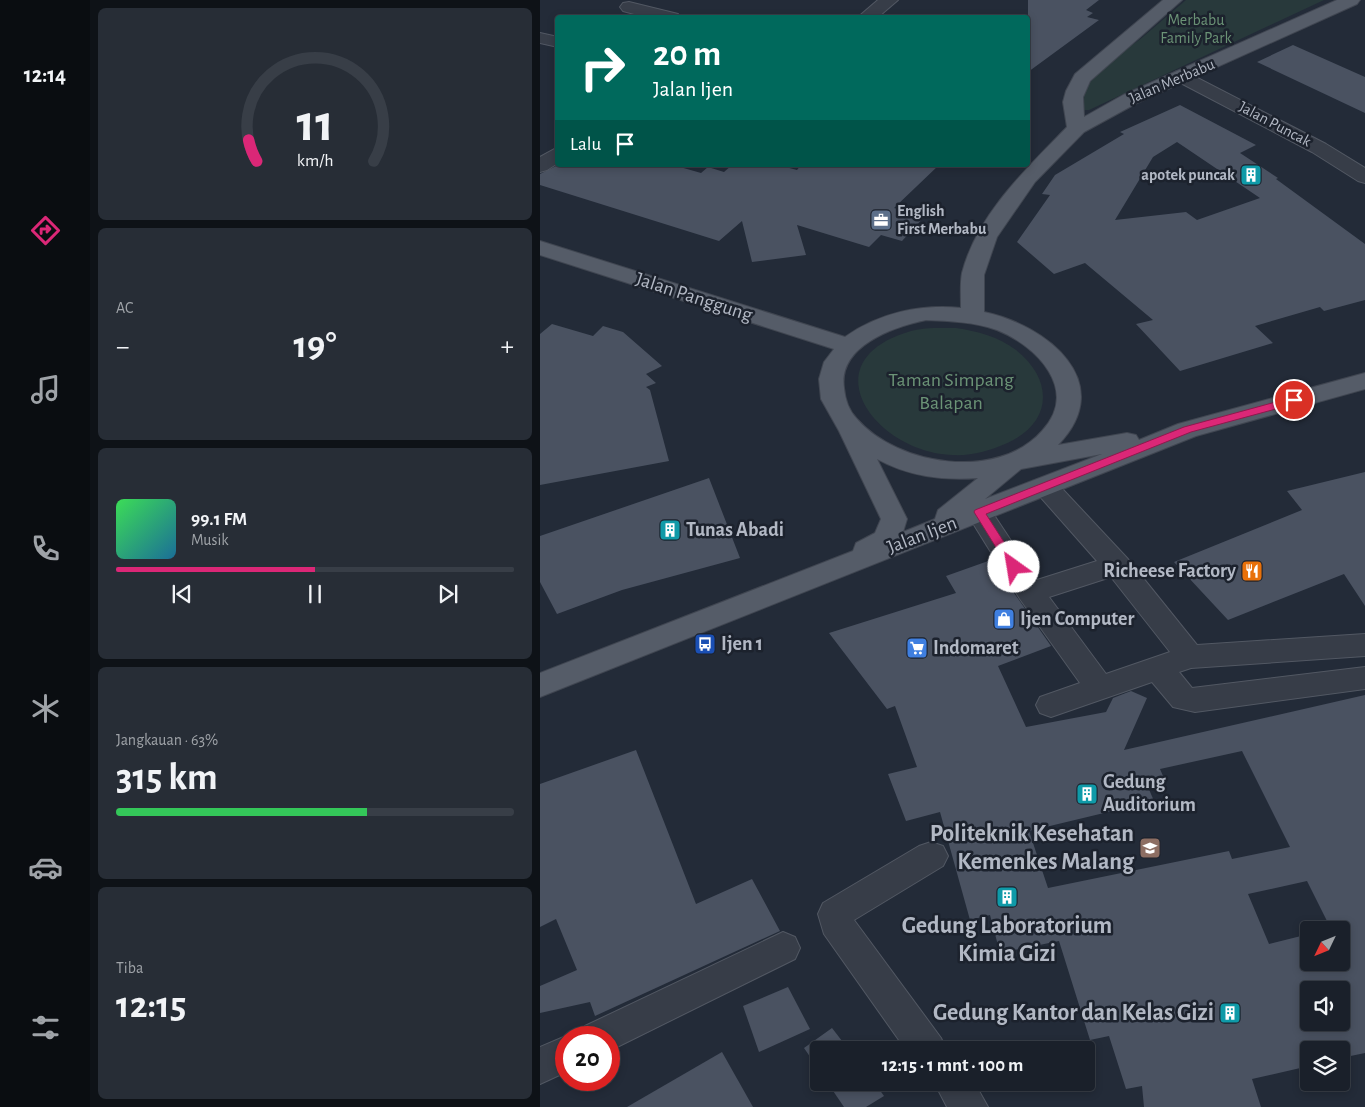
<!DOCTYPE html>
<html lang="id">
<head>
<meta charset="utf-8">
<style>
  body { margin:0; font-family:"Alegreya Sans",sans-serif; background:#272d36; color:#f1f3f6; height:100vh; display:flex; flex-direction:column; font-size:19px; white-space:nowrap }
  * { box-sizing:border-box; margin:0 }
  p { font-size:16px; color:#9fa3a8 }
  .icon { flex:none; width:28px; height:28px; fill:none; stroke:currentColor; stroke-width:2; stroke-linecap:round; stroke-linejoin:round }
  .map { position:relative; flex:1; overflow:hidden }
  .details { display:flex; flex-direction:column; gap:8px; padding:8px; background:#0e1217; width:450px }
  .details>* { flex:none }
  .guide { position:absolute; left:15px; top:15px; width:475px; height:152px; border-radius:5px; box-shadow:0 2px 8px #0003,0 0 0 1px #383e47; background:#00695c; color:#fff; overflow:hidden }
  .needle { width:32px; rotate:227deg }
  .buttons { position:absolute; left:760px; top:921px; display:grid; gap:10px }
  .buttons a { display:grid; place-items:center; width:50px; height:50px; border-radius:5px; background:#1a202a; box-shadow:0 2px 8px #0003,0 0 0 1px #383e47; font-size:25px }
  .speed { position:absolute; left:15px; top:1026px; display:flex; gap:10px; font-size:25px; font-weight:700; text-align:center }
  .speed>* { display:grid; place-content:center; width:65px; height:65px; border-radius:50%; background:#1a202a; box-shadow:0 2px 8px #0003,0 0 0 1px #383e47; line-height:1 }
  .speed .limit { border:8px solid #d22; background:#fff; color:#111 }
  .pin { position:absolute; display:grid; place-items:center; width:42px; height:42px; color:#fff; margin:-21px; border:2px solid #fff; border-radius:50%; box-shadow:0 1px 5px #0007 }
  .me { position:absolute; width:55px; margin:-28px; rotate:328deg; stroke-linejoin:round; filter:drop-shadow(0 0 4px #0008) }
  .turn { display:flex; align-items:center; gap:18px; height:105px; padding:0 15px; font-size:22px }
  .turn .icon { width:65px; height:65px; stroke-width:2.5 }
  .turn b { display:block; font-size:35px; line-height:42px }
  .then { display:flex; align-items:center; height:48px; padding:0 15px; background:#0003; gap:10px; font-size:19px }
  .big { font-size:38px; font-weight:600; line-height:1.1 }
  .details .widget { flex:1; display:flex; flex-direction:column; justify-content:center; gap:8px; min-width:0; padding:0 18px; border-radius:8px; background:#272d36 }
  .details .dial { align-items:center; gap:0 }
  .dial svg { height:130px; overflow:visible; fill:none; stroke:#383e47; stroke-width:7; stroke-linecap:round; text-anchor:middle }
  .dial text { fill:#f1f3f6; stroke:none }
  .song { display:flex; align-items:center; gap:15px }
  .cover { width:60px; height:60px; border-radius:8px; background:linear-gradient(135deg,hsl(130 70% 55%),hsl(200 70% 35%)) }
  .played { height:5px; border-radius:2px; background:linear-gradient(90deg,#db2777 50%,#383e47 50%) }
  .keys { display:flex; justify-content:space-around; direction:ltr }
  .heat { display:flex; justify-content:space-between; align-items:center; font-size:28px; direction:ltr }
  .charge { height:8px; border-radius:4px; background:linear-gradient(90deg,#34c759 63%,#383e47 0) }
  .trip { position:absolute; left:270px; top:1041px; width:285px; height:50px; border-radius:5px; background:#1a202a; box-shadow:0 2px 8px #0003,0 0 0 1px #383e47; font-weight:600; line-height:50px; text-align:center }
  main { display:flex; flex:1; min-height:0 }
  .dock { display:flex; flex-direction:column; width:90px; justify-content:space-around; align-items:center; background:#0a0d11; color:#9fa3a8 }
  .dock .icon { width:35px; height:35px }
  .dock .selected { color:#db2777 }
  .dock b { font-size:22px; color:#f1f3f6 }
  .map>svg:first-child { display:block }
</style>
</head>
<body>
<main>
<nav class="dock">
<b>12:14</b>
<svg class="icon selected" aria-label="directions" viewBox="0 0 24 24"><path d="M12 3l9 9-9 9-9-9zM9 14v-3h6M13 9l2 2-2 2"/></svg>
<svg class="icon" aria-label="music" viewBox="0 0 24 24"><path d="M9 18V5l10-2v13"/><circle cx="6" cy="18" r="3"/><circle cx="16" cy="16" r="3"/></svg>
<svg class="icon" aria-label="phone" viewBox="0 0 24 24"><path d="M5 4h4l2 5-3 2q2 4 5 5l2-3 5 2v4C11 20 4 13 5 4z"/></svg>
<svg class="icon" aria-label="climate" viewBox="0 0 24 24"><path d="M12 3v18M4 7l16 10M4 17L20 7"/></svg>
<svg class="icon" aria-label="car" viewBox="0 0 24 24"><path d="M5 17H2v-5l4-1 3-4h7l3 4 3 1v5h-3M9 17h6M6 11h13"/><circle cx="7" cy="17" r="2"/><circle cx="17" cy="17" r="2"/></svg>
<svg class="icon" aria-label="filters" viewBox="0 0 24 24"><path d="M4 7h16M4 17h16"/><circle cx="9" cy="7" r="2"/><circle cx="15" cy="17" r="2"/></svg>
</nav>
<section class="details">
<div class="widget dial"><svg viewBox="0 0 100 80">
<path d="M14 69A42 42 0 1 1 86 69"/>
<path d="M14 69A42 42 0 0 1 9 56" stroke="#db2777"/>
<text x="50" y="56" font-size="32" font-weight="700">11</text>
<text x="50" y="72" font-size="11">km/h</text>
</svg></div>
<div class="widget"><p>AC</p>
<div class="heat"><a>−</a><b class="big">19°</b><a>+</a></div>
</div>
<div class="widget">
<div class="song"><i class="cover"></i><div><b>99.1 FM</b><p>Musik</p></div></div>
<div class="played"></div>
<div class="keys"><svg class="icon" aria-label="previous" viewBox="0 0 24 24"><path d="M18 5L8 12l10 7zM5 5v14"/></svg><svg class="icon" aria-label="pause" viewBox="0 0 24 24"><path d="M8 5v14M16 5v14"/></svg><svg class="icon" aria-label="next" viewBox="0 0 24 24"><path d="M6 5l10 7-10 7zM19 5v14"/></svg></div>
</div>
<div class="widget"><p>Jangkauan · 63%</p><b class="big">315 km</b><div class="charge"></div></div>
<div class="widget"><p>Tiba</p><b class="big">12:15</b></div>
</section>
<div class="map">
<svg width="825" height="1107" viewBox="0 0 825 1107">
  <rect width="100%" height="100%" fill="#232b38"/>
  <!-- green -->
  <g fill="#28393b">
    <path d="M646,0H784L549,110H543C534,80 585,52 604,36C618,24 632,12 646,0Z"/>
    <path d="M416,328C437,331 459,337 476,350C515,381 512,424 465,444C449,451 431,456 413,455C336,453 267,361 371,331C385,327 401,328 416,328Z"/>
  </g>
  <!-- building -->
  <g fill="#4a5261" fill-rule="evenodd">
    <polygon points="488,0 559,0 546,10 553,13 547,17 559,20 488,72"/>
    <polygon points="753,45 825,77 825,113 717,62"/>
    <path d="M640,105L716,145L700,153L738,178L736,179L825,244V300L784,311L780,307L715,326L733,343L640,371L596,324L613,320L545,263L514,274L477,242L510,195L502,194L515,175L584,134L580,132ZM637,142L720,198L657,220L646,212L575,220L613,157Z"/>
    <polygon points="18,165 133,165 161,173 168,167 184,172 192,165 238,165 257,170 261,165 399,165 354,208 385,216 362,241 341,235 329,247 257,225 266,255 212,262 202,221 179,241 0,185 0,174"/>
    <polygon points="12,324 53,336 63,326 83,332 122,366 106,374 116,383 106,387 110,390 129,461 0,485 0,334"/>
    <polygon points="825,472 825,606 804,574 688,620 634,562 762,510 747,491"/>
    <polygon points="169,478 200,558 82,590 17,614 0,582 0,536"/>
    <path d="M451,560L511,646L458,666L486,727L566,712L573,698L591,691L607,698L584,750L825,695V1053L801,1058V1050H769V1066L712,1079L721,1107H604L602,1086L586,1089L569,1036L550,1040L519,941L460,953L450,915L430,920L400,812L366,821L348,774L377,767L355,706L347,709L289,633L416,593L406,576ZM702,751L750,847L692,859L689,851L508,888L489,831L614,801L608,787L626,783L620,769ZM767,881L791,929L787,930H801V962H769V934L729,944L708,894ZM769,990H801V1022H769Z"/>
    <polygon points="96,750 156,904 212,879 240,931 55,1016 50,1002 0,1013 0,986 37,970 16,919 0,927 0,784"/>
    <polygon points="248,987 270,1029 219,1052 203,1006"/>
    <polygon points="292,1028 309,1050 279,1050 279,1070 264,1048"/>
    <polygon points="182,1052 213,1107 87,1107"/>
    <polygon points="287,1082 334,1082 344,1096 326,1107 304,1107"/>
  </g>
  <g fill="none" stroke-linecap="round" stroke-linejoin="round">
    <!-- minor casing -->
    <g stroke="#525863" stroke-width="2">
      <g id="minor">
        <polygon points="338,0 358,0 337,18 317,18"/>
        <polygon points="89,2 138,14 140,18 109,18 83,11 80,7 83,3"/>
        <polygon points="0,33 18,37 18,47 0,43"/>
        <polygon points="642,70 786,144 825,168 825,183 818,181 772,152 635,80 633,76 635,72"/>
        <polygon points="18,147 18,163 7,170 0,172 0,157"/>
        <path d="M505,477L514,480L587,558L657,645L825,634V656L651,668L639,672L652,688L825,667V689L655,712L633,707L612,682L511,717L500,713L496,705L500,697L540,683L480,599L426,512L430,506L439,503L448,506L497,580L557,561L496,492L492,486L496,480ZM571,577L630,652L566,674L509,597Z"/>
        <polygon points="391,842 403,846 408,856 403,866 314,920 401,1038 406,1050 366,1050 284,934 278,914 283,903 379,846"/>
        <polygon points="243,932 255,937 260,948 255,959 69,1051 69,1038 40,1038 45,1026"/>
        <polygon points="26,1036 31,1038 26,1038 26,1072 0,1084 0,1047"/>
        <polygon points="394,1082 434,1082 448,1107 407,1107"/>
      </g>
    </g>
    <!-- major casing -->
    <g stroke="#404651" stroke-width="2">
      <path id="major" d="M623,0H642L550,81L543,97L544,117L583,95L797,0H820L817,4L597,103L544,132L495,182L457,237L444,275V312C506,325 579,382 518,445L587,433L596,435L599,440L638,424L825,373V389L656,436L0,697V673L313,551L316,543L335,533L341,519L299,431L281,399L279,379L284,362L294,349L0,255V241L305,337C339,313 380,304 421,308C421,297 420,284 422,273C437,215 486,169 527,127L523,102L526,91L535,74ZM386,320C410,321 434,322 457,330C497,346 540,390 502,431C458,481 358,466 317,419C309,411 305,399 304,388C298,346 353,327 386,320ZM562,454L445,499L481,469ZM337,459C367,476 404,481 438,478L398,510L395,519L363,532L367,519Z"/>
    </g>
    <!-- minor -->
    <use href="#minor" fill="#373d48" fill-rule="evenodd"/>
    <!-- major -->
    <use href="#major" fill="#555c68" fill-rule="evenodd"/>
  </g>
  <!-- route -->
  <polygon fill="#db2777" stroke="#8e194d" points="754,397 758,398 758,403 651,432 446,514 480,567 478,570 470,570 434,512 435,510 644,427"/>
  <!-- icons -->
  <defs>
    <g id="building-square" transform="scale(1.125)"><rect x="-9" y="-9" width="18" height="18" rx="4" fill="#0f9aa8" stroke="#1c222d"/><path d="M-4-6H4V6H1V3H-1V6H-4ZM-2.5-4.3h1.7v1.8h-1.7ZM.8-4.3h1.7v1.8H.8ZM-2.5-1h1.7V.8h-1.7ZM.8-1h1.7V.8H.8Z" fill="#fff"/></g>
    <g id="office-square" transform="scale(1.125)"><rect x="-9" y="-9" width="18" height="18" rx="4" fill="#5c6f8a" stroke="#1c222d"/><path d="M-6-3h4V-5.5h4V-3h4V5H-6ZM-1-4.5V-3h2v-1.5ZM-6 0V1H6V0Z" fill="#fff"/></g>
    <g id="restaurant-square" transform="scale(1.125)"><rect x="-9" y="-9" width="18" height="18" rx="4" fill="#e8710a" stroke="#1c222d"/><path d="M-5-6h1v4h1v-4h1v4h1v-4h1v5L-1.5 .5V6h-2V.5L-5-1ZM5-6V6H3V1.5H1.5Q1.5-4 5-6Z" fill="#fff"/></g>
    <g id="shop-square" transform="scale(1.125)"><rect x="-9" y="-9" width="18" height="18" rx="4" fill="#3f7fe0" stroke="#1c222d"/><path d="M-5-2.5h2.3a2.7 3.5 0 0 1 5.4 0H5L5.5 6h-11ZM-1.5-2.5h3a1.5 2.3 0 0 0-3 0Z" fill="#fff"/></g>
    <g id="bus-square" transform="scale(1.125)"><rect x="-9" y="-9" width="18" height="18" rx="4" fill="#1a4fb4" stroke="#1c222d"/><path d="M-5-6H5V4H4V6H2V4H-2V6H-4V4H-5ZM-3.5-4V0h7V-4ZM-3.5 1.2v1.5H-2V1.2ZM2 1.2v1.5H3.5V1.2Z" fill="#fff"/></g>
    <g id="supermarket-square" transform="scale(1.125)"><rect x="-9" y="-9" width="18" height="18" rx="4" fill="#3f7fe0" stroke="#1c222d"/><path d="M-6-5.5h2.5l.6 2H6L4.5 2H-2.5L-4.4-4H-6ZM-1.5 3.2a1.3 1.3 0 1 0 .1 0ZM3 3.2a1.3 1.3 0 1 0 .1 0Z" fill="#fff"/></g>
    <g id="university-square" transform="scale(1.125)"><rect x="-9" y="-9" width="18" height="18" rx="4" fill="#8d6e63" stroke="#1c222d"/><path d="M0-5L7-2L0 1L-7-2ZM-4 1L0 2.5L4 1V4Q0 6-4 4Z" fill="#fff"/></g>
  </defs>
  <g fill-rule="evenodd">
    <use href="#building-square" x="711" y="175"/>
    <use href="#office-square" x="341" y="220"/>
    <use href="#building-square" x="130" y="530"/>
    <use href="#restaurant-square" x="712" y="571"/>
    <use href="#shop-square" x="464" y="619"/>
    <use href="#bus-square" x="165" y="644"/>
    <use href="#supermarket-square" x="377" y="648"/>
    <use href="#building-square" x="547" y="794"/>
    <use href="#university-square" x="610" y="848"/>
    <use href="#building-square" x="467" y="897"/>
    <use href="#building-square" x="690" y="1013"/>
  </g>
  <g text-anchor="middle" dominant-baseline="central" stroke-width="5" stroke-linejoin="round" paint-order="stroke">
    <!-- far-park labels -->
    <g font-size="16" fill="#6b9376" stroke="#1c222d">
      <text x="656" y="20">Merbabu<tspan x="656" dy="18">Family Park</tspan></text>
    </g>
    <!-- far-street labels -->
    <g font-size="16" fill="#b2b8c4" stroke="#1c222d">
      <text transform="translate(632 81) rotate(-23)">Jalan Merbabu</text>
      <text transform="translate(735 124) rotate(28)">Jalan Puncak</text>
    </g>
    <!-- far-poi labels -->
    <g font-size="16" font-weight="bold" fill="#b2b8c4" stroke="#1c222d" text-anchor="end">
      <text x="695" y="175">apotek puncak</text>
      <text x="357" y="211" text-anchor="start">English<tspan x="357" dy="18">First Merbabu</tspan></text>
    </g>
    <!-- street labels -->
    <g font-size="20" fill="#b2b8c4" stroke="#1c222d">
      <text transform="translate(154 297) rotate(18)">Jalan Panggung</text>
      <text transform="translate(382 535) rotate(-21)">Jalan Ijen</text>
    </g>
    <!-- park labels -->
    <g font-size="20" fill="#6b9376" stroke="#1c222d">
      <text x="411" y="380">Taman Simpang<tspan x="411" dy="23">Balapan</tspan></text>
    </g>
    <!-- poi labels -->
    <g font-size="20" font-weight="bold" fill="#b2b8c4" stroke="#1c222d" text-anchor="start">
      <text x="146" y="530">Tunas Abadi</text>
      <text x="696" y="571" text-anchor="end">Richeese Factory</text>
      <text x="480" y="619">Ijen Computer</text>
      <text x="181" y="644">Ijen 1</text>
      <text x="393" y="648">Indomaret</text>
      <text x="563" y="782">Gedung<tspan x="563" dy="23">Auditorium</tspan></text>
    </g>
    <!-- near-poi labels -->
    <g font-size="24" font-weight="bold" fill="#b2b8c4" stroke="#1c222d" text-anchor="end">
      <text x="594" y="834">Politeknik Kesehatan<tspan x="594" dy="28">Kemenkes Malang</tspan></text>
      <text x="467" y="926" text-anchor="middle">Gedung Laboratorium<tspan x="467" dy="28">Kimia Gizi</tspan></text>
      <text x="674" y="1013">Gedung Kantor dan Kelas Gizi</text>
    </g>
  </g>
</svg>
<div class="buttons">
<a><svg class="needle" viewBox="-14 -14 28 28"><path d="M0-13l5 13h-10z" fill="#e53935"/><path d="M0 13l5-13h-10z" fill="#9fa3a8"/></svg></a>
<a><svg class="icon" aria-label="sound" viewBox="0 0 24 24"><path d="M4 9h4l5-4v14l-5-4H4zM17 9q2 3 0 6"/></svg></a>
<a><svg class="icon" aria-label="layers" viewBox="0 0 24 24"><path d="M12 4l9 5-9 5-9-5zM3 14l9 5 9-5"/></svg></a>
</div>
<div class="speed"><div class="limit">20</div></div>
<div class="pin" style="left:754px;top:400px;background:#d93025"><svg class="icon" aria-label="arrive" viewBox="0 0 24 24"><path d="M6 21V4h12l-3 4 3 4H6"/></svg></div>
<svg class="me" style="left:474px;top:567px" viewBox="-20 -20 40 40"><circle r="19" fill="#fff"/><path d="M0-13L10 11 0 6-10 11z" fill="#db2777"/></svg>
<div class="trip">12:15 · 1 mnt · 100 m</div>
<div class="guide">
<div class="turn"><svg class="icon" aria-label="right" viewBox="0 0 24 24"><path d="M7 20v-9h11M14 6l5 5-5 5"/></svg><div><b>20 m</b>Jalan Ijen</div></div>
<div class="then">Lalu<svg class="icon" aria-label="arrive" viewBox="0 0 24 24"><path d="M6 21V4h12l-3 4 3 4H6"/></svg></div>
</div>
</div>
</main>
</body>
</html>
